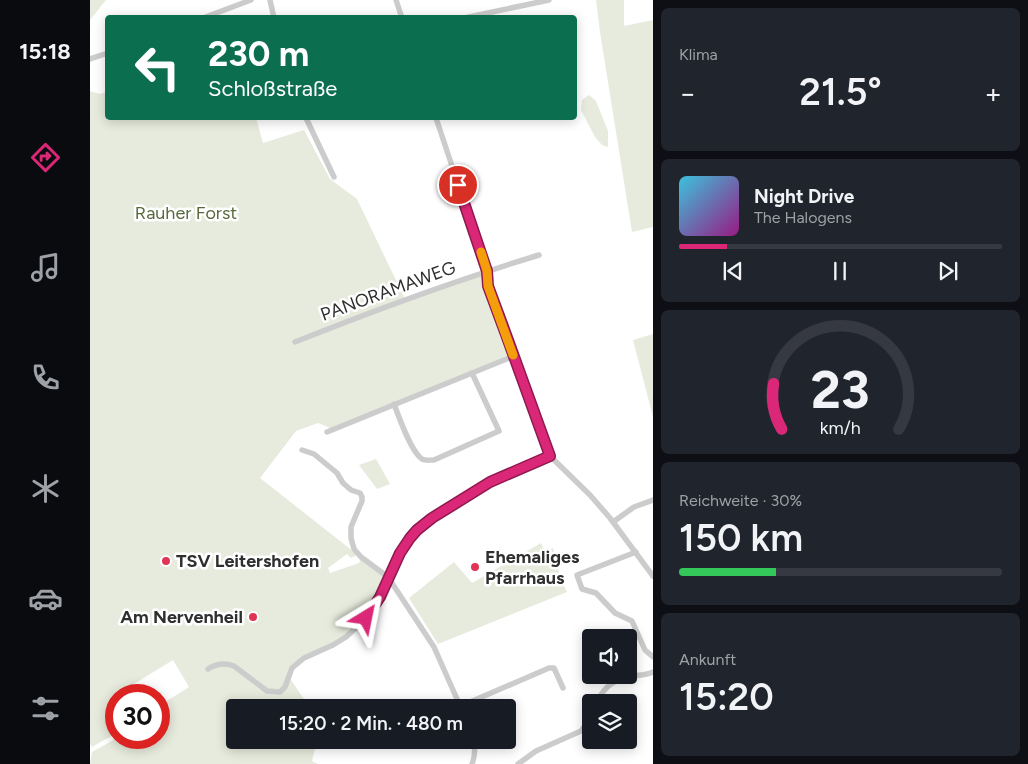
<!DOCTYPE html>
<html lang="de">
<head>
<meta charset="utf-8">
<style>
  body { margin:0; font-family:Figtree,sans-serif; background:#20242c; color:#f1f3f6; height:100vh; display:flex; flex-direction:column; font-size:19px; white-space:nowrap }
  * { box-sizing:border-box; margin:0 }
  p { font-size:16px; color:#9ea1a6 }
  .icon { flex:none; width:28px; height:28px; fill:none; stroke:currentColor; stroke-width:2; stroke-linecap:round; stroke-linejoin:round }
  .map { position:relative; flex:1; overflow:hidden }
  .sheet { display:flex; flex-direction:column; gap:8px; padding:8px; background:#0d0f14; width:375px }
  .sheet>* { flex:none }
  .guide { position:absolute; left:15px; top:15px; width:472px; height:105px; border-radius:5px; box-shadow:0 2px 12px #0003; background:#0b6e4f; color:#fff; overflow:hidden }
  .controls { position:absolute; left:492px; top:629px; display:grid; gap:10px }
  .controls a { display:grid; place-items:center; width:55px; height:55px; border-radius:5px; background:#171b24; box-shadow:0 2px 12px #0003; font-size:25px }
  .speed { position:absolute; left:15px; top:684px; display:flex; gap:10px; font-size:25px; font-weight:700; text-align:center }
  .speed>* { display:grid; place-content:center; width:65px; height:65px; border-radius:50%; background:#171b24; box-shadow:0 2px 12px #0003; line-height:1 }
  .speed .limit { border:8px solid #d22; background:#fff; color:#111 }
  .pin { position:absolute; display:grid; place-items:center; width:42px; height:42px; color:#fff; margin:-21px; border:2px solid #fff; border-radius:50%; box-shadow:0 1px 5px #0007 }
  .me { position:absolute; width:55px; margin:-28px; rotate:35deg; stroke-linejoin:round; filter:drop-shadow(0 0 4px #0008) }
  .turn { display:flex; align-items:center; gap:18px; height:105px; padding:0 20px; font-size:22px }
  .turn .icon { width:65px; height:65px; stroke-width:2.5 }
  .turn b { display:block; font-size:35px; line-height:42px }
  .big { font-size:38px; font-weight:600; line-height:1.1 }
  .sheet .tile { flex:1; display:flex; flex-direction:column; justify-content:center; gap:8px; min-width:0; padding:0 18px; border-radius:8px; background:#20242c }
  .sheet .dial { align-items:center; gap:0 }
  .dial svg { height:130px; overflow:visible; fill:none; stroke:#363941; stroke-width:7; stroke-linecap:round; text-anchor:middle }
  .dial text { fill:#f1f3f6; stroke:none }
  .song { display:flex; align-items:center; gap:15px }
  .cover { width:60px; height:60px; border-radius:8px; background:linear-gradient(135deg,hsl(190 70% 55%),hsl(310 70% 35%)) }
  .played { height:5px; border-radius:2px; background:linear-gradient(90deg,#db2777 15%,#363941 15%) }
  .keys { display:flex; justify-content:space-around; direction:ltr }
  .heat { display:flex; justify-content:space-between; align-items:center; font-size:28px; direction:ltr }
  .charge { height:8px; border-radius:4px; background:linear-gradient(90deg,#34c759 30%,#363941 0) }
  .trip { position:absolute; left:136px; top:699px; width:290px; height:50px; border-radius:5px; background:#171b24; box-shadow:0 2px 12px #0003; font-weight:600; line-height:50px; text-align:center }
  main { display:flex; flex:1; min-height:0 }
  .menu { display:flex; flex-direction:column; width:90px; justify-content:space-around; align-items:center; background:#090b0e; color:#9ea1a6 }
  .menu .icon { width:35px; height:35px }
  .menu .active { color:#db2777 }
  .menu b { font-size:22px; color:#f1f3f6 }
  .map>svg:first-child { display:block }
</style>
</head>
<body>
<main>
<nav class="menu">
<b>15:18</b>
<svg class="icon active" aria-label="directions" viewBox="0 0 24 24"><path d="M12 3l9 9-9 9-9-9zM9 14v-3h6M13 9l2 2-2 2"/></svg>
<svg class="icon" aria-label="music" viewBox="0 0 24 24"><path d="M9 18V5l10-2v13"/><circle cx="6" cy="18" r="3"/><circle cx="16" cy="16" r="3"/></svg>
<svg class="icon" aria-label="phone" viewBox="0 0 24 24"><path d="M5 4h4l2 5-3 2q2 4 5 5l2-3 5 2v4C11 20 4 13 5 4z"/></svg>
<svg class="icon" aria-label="climate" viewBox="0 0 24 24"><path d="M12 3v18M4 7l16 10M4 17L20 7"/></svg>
<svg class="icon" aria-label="car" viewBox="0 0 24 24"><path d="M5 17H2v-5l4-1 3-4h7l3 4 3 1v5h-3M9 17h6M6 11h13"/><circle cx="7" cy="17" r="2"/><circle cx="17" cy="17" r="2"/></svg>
<svg class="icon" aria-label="filters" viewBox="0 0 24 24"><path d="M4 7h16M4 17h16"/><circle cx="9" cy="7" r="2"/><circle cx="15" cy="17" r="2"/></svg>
</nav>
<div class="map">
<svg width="563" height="764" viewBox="0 0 563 764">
  <rect width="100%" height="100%" fill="#fff"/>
  <!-- green -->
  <g fill="#e6ebdd">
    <polygon points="0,0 16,0 0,20"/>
    <polygon points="506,0 534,0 534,26 563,20 563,227 542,232 510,32"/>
    <polygon points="0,91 10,94 17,92 18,118 166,118 173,143 214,130 240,179 267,199 315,299 397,271 398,286 424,356 243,429 228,423 206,431 170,478 259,548 267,555 261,558 257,554 238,568 240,573 269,563 271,557 298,577 276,618 256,637 214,658 202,668 199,677 214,699 218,707 145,708 145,740 227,740 222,761 228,764 0,764 2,752 27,738 69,738 69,706 99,687 83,660 26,695 26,734 16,739 2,747 0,744"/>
    <polygon points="499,95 506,101 518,131 518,147 512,145 505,137 491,110 492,100"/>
    <polygon points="563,334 563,417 543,340"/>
    <polygon points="286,459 300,484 287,489 269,465"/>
    <polygon points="451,543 455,552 463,548 471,580 477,592 348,644 319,598 364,562 382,583"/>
  </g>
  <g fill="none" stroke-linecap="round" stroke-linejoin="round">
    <!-- street -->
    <g stroke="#ccc" stroke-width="5.5">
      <polyline points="180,0 184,18"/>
      <polyline points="306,0 312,18"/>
      <polyline points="113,18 161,0"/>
      <polyline points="374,18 459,0"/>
      <polyline points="0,59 18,53"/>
      <polyline points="216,118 244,177"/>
      <polyline points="346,118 397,271 398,285 418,340 460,456 500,495 520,518 563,576"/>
      <path d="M205,342C285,310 367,280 449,255"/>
      <path d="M304,404C309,417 321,452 332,459C335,461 340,460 344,460L409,431L382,373"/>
      <polyline points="237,432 424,356"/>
      <polyline points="212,450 224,454 247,473 253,483 261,490 270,493 272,497 272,501 261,527 261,538 264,549 271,557 298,577 344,647 371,708"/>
      <polyline points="523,522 544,507 563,500"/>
      <polyline points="546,552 487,575 492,589 506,593 525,613 542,621 555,650 563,657"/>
      <path d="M118,669C126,664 134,662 144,666L177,691L190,692L195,687L202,668L214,658L243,645L256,637L276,618L290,597L310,553L320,538L327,531L342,518L400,482L460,456"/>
      <path d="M507,702C515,685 525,679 544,676C550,675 557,675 563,672"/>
      <polyline points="371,706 459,668 464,668 473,688"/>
      <path d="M382,764C385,757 385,748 384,740"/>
      <polyline points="428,764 446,751 491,731 501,718"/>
    </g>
  </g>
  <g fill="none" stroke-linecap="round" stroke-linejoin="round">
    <!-- route casing -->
    <g stroke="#8e194d" stroke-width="12">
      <polyline id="route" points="276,618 290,597 310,553 320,538 327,530 342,518 400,482 460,456 418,340 398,286 397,271 368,185"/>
    </g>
    <!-- route -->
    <use href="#route" stroke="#db2777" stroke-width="9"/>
    <!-- slow -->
    <polyline stroke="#f59e0b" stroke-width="9" points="391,252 397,271 398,286 423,355"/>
  </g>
  <!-- markers -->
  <g fill="#e13555" stroke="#fff" stroke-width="2">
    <circle cx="76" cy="561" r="5"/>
    <circle cx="385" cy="567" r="5"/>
    <circle cx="163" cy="617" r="5"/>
  </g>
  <g text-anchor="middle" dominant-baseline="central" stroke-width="5" stroke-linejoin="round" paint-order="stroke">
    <!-- park labels -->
    <g font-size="18" fill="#57693d" stroke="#fff">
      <text x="96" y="213">Rauher Forst</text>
    </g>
    <!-- street labels -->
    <g font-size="18" fill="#2f2f2f" stroke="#fff">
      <text transform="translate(298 291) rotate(-20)">PANORAMAWEG</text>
    </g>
    <!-- poi labels -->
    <g font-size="18" font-weight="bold" fill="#2f2f2f" stroke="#fff" text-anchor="start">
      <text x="395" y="557">Ehemaliges<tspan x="395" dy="21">Pfarrhaus</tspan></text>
      <text x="86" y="561">TSV Leitershofen</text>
      <text x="153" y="617" text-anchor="end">Am Nervenheil</text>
    </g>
  </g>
</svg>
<div class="controls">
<a><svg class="icon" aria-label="sound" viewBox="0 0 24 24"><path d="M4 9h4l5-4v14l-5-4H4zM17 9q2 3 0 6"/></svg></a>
<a><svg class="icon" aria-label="layers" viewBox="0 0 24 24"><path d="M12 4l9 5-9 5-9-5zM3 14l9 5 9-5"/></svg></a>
</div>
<div class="speed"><div class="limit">30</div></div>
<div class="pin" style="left:368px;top:185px;background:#d93025"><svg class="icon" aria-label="arrive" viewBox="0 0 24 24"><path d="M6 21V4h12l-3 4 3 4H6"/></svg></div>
<svg class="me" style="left:276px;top:618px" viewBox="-20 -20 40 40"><path d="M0-17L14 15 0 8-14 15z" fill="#db2777" stroke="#fff" stroke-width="4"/></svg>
<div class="trip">15:20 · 2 Min. · 480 m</div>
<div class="guide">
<div class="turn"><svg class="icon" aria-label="left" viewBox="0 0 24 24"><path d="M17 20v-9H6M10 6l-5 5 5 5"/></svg><div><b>230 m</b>Schloßstraße</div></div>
</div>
</div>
<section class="sheet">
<div class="tile"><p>Klima</p>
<div class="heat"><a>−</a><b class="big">21.5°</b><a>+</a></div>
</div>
<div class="tile">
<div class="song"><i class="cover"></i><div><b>Night Drive</b><p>The Halogens</p></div></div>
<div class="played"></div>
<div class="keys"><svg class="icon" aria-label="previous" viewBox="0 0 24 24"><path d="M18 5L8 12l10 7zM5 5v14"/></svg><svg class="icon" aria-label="pause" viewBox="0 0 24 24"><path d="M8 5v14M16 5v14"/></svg><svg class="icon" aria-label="next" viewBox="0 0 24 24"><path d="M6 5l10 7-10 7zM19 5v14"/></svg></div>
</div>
<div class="tile dial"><svg viewBox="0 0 100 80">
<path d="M14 69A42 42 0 1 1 86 69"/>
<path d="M14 69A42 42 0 0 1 9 41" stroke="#db2777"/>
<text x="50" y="56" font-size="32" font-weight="700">23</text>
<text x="50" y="72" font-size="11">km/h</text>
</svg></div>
<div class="tile"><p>Reichweite · 30%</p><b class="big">150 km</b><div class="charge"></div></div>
<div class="tile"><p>Ankunft</p><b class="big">15:20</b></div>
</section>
</main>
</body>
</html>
